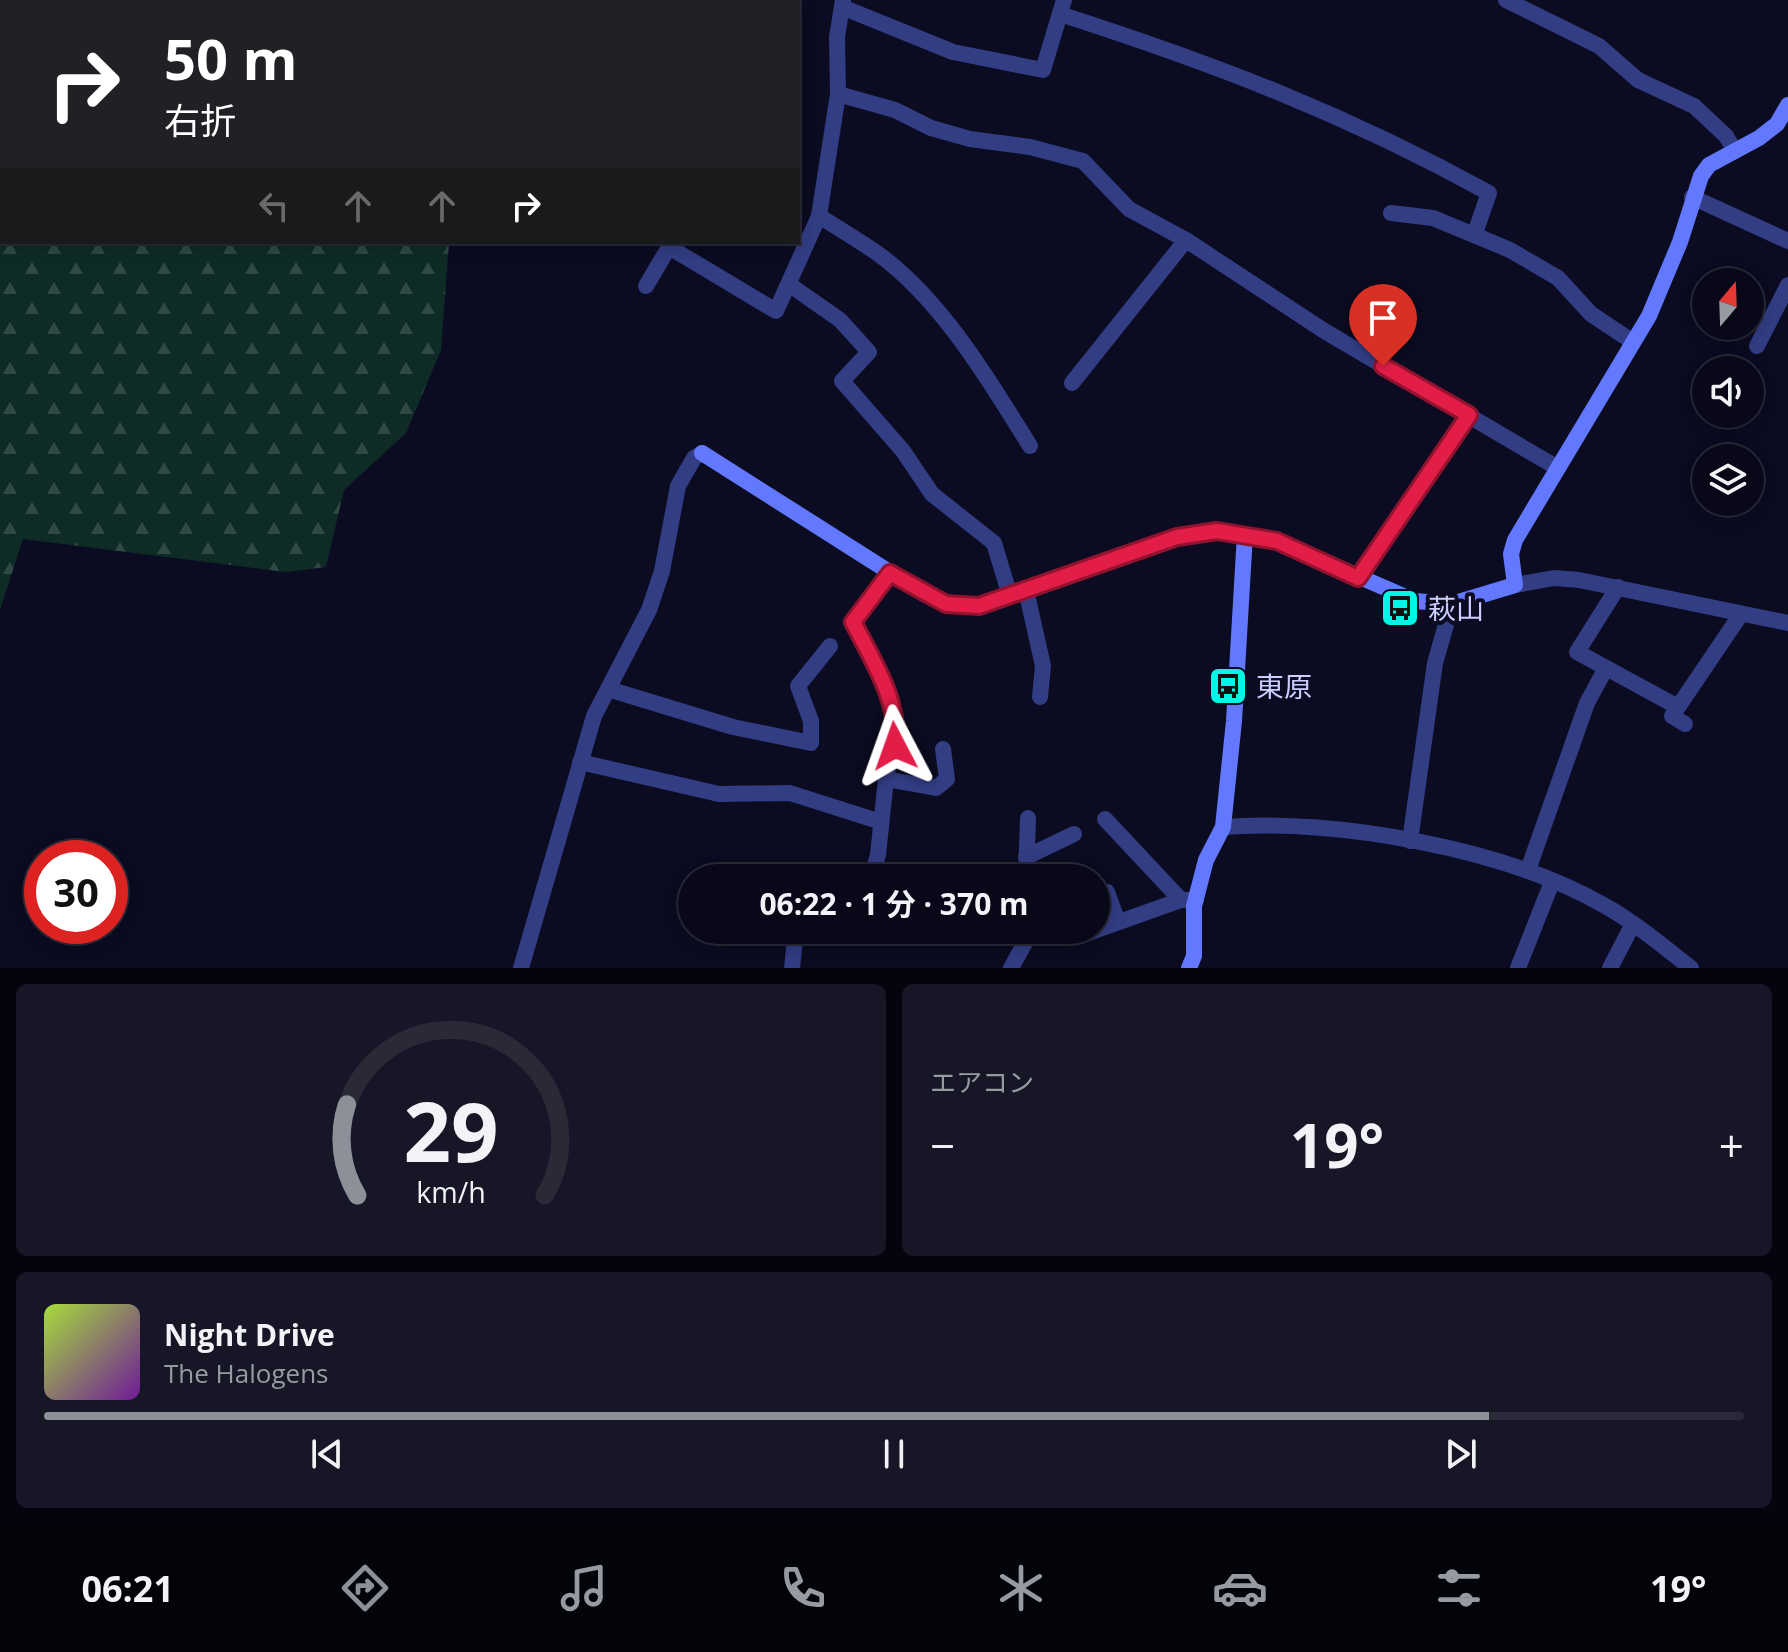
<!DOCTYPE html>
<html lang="ja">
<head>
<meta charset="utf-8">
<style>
  body { margin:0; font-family:"Open Sans","Noto Sans JP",sans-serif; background:#161626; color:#f1f3f6; height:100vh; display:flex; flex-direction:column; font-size:30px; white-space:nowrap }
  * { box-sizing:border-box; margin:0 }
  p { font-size:26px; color:#989aa2 }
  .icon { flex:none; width:44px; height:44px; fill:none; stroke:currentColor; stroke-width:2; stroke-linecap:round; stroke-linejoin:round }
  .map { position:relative; height:968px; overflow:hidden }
  .drawer { display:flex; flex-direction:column; gap:16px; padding:16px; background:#04040e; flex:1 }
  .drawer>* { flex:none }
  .hud { position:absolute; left:0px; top:0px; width:800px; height:244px; box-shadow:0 4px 20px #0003,0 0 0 2px #292938; background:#202124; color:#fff; overflow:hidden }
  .needle { width:52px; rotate:19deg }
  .tools { position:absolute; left:1692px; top:268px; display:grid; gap:16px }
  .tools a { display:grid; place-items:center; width:72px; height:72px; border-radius:50%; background:#080819; box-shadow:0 4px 20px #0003,0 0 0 2px #292938; font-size:40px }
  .speed { position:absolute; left:24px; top:840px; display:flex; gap:16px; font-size:40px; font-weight:700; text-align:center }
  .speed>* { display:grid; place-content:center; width:104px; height:104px; border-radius:50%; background:#080819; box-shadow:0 4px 20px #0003,0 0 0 2px #292938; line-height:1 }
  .speed .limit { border:12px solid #d22; background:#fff; color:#111 }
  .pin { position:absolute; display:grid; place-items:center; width:68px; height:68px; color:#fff; margin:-82px -34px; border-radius:50% 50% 50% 0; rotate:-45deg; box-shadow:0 0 8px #0007 }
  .pin .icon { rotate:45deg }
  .me { position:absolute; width:88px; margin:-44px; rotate:356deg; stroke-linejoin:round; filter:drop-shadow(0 0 6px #0008) }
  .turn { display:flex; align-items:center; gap:28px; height:168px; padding:0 32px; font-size:36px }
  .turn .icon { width:104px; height:104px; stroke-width:2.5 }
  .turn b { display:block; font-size:56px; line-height:68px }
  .lanes { display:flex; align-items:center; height:76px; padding:0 32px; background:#0003; justify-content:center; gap:40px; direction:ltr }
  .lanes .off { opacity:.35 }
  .big { font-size:60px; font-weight:700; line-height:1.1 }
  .drawer .card { flex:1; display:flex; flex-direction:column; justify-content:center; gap:12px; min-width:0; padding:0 28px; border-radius:12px; background:#161626 }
  .drawer .dial { align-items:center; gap:0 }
  .dial svg { height:208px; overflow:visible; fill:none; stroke:#292938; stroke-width:7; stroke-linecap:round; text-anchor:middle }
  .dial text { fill:#f1f3f6; stroke:none }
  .song { display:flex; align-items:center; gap:24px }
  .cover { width:96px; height:96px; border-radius:12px; background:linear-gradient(135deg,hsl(80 70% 55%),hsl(280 70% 35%)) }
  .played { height:8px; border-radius:4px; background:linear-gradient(90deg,#8c9099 85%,#292938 85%) }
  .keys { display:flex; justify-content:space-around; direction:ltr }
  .heat { display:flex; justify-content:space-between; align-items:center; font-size:44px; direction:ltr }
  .drawer .tiles { flex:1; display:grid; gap:16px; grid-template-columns:1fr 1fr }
  .card:last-child { grid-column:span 2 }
  .trip { position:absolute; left:678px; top:864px; width:432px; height:80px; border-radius:40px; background:#080819; box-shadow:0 4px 20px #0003,0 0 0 2px #292938; font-weight:700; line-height:80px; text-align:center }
  .tab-bar { display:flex; height:128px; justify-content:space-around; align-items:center; background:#03030a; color:#989aa2 }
  .tab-bar .icon { width:56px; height:56px }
  .tab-bar .selected { color:#8c9099 }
  .tab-bar b { font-size:36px; color:#f1f3f6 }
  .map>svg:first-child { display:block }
</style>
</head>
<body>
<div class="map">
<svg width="1788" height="968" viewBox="0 0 1788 968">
  <defs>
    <pattern id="forest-firs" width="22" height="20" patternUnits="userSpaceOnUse" patternTransform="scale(2)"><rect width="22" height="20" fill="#0e2c25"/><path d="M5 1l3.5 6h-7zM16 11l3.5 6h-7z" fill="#304946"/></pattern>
  </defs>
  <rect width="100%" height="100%" fill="#0b0b21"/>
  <!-- forest -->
  <polygon fill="url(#forest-firs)" points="0,0 371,0 2,2 2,242 449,242 441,350 406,433 344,490 326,567 286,572 23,539 0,610"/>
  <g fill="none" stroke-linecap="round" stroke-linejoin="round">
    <!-- street -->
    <g stroke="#323d84" stroke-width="16">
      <polyline points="1506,0 1599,46 1638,80 1694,106 1726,136 1735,151"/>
      <polyline points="842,7 953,52 1043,70 1064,0"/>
      <path d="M1060,14C1215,64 1346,114 1489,193L1475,233"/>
      <polyline points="838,94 895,110 931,128 970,139 1030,147 1083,161 1129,209 1186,240 1326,332 1556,467"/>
      <polyline points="1692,197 1788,241"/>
      <polyline points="1391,213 1433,218 1510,250 1558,278 1591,314 1633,342"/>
      <path d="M819,216C838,228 858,240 877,253C941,299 989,380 1030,446"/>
      <polyline points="669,247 776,311 819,216 838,94 837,37 843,0"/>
      <polyline points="790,285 840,320 869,352 842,381 903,451 932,494 994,543 1010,596"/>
      <polyline points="646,286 672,242"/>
      <polyline points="1757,346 1788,285"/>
      <polyline points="1072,383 1186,240"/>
      <polyline points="1358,578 1469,415"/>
      <polyline points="1515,585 1554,578 1579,580 1788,623"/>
      <polyline points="1618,587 1577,652 1678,707"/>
      <polyline points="1026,590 1043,666 1040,697"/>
      <polyline points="608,689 733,727 811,743 811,721 798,686 830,646"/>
      <polyline points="1685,724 1672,716 1741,614"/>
      <polyline points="580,762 719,794 790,793 881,822"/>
      <polyline points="886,779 936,788 947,779 943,749"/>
      <polyline points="1105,819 1181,900"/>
      <path d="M1223,827C1336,818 1508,849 1607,907C1637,924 1664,947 1691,968"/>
      <polyline points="1410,841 1435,663 1452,604"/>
      <polyline points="1026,857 1074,834"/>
      <polyline points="1528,870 1587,703 1606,668"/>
      <polyline points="871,878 878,855 886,779 897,724 886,690 853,622 890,573"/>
      <polyline points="1026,878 1028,818"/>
      <polyline points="1107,892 1118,922"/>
      <polyline points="1077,937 1181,900 1196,900"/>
      <polyline points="521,968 594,716 649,610 662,571 678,486 694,458 702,453"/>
      <polyline points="792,968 796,930"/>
      <polyline points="1011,968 1032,930"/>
      <polyline points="1518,968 1552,882"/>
      <polyline points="1610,968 1633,924"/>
    </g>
    <!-- secondary -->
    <g stroke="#6278ff" stroke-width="16">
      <polyline points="702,453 924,594 946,604 979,606 1177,537 1217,531 1277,541 1415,601 1452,604 1515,585 1511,554 1515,540 1649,316 1680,242 1701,176 1709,165 1759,138 1777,124 1788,105"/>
      <polyline points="1189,968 1194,956 1194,906 1206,860 1223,827 1234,721 1245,534"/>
    </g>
  </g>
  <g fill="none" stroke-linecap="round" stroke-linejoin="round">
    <!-- route casing -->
    <g stroke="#92132f" stroke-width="20">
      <path id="route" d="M895,746C900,702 873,661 853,622L890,573L946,604L979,606L1177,537L1217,531L1277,541L1358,578L1469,415L1383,366"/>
    </g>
    <!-- route -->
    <use href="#route" stroke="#e11d48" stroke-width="14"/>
  </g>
  <!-- icons -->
  <defs>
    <g id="bus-square" transform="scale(2)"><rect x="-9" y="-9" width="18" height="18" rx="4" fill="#00f6e5" stroke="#0b0b21"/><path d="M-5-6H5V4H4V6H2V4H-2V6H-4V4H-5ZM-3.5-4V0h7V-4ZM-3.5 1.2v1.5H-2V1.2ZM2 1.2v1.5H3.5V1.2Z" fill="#111"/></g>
  </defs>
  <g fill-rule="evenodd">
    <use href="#bus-square" x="1400" y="608"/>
    <use href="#bus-square" x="1228" y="686"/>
  </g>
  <g text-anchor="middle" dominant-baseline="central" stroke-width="8" stroke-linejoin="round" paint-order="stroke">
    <!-- poi labels -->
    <g font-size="28" fill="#cbceff" stroke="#0b0b21" text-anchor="start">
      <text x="1428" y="608">萩山</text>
      <text x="1256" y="686">東原</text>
    </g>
  </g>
</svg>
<div class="tools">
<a><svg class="needle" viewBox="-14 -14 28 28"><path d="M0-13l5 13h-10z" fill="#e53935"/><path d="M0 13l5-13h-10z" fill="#989aa2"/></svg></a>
<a><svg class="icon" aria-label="sound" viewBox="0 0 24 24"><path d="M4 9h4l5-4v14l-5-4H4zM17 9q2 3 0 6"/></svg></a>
<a><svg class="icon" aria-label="layers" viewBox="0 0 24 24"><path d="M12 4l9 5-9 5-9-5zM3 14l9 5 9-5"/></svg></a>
</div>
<div class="speed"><div class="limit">30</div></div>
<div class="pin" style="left:1383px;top:366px;background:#d93025"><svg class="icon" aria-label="arrive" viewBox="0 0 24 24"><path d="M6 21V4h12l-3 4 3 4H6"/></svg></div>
<svg class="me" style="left:895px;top:746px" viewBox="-20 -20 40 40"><path d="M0-17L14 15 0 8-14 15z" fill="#e11d48" stroke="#fff" stroke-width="4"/></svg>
<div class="trip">06:22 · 1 分 · 370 m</div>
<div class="hud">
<div class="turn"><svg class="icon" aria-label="right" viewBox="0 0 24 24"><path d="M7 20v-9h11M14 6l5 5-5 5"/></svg><div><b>50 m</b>右折</div></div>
<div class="lanes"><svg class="icon off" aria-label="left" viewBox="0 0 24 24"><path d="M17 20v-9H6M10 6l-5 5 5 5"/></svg><svg class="icon off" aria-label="ahead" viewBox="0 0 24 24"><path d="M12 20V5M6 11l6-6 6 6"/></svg><svg class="icon off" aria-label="ahead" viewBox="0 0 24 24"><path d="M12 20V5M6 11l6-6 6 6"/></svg><svg class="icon" aria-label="right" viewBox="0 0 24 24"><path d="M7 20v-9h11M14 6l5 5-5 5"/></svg></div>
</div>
</div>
<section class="drawer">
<div class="tiles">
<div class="card dial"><svg viewBox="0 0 100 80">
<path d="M14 69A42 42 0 1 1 86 69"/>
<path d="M14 69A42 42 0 0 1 10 34" stroke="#8c9099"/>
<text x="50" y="56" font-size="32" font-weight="700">29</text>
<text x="50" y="72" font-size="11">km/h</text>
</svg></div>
<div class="card"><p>エアコン</p>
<div class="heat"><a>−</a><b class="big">19°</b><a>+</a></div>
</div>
<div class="card">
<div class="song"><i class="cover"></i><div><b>Night Drive</b><p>The Halogens</p></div></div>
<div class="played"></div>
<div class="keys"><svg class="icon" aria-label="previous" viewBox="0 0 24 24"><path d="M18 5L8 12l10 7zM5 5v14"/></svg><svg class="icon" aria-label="pause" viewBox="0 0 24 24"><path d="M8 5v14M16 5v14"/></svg><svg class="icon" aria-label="next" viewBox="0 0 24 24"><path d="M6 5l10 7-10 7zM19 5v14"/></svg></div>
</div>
</div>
</section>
<nav class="tab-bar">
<b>06:21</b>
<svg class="icon selected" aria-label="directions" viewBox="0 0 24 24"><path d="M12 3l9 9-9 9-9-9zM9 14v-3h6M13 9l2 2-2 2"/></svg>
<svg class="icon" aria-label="music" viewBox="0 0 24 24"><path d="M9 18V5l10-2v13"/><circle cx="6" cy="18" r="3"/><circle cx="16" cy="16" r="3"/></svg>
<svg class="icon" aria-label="phone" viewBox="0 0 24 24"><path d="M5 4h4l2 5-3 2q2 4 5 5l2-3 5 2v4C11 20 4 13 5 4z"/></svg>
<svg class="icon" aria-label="climate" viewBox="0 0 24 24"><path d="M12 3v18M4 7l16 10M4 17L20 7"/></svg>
<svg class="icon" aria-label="car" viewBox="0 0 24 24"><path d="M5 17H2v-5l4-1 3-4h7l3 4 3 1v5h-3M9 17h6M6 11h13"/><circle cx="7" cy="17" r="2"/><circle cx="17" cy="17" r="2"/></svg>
<svg class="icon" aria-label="filters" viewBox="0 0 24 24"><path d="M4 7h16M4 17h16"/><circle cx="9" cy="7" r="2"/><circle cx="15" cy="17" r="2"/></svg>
<b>19°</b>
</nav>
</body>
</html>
